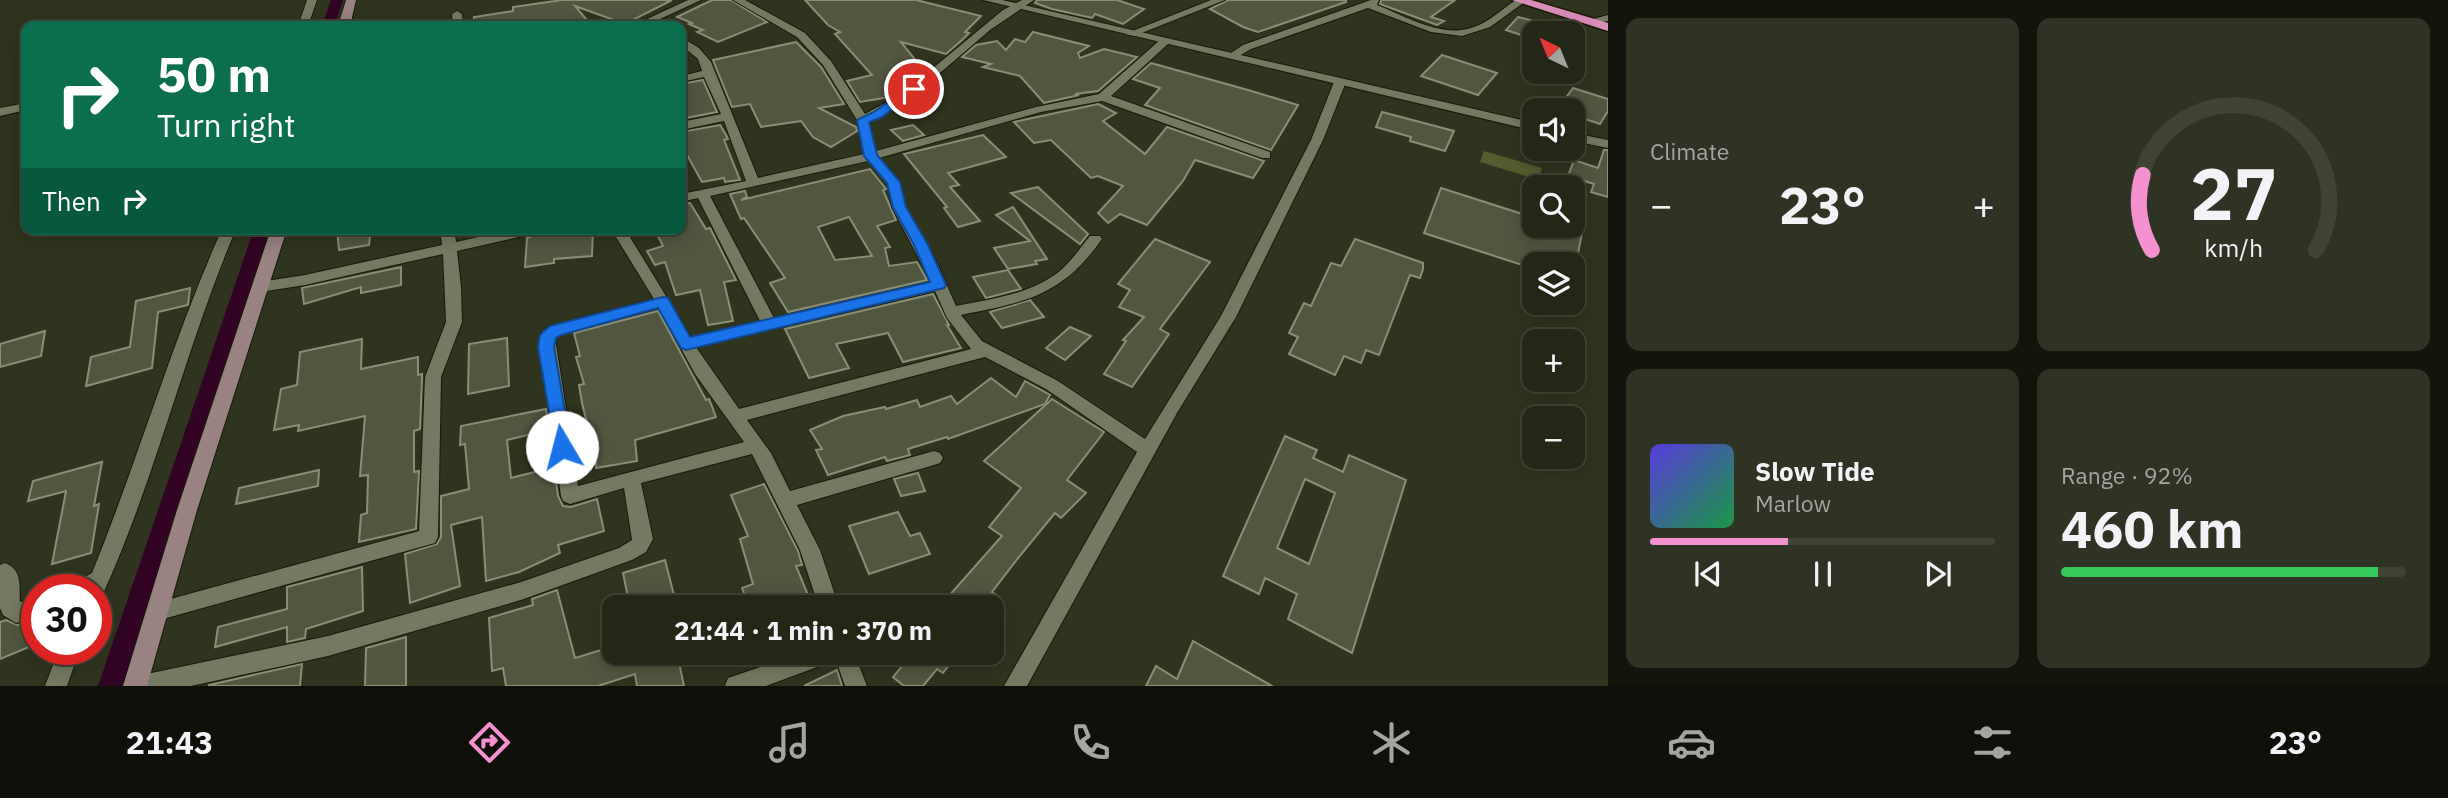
<!DOCTYPE html>
<html lang="en">
<head>
<meta charset="utf-8">
<style>
  body { margin:0; font-family:"IBM Plex Sans",sans-serif; background:#2f3323; color:#f1f3f6; height:100vh; display:flex; flex-direction:column; font-size:26px; white-space:nowrap }
  * { box-sizing:border-box; margin:0 }
  p { font-size:23px; color:#a3a5a1 }
  .icon { flex:none; width:38px; height:38px; fill:none; stroke:currentColor; stroke-width:2; stroke-linecap:round; stroke-linejoin:round }
  .map { position:relative; flex:1; overflow:hidden }
  .details { display:flex; flex-direction:column; gap:18px; padding:18px; background:#13150c; width:840px }
  .details>* { flex:none }
  .top-card { position:absolute; left:21px; top:21px; width:665px; height:214px; border-radius:14px; box-shadow:0 4px 18px #0003,0 0 0 2px #404435; background:#0b6e4f; color:#fff; overflow:hidden }
  .needle { width:46px; rotate:317deg }
  .fabs { position:absolute; left:1522px; top:21px; display:grid; gap:14px }
  .fabs a { display:grid; place-items:center; width:63px; height:63px; border-radius:14px; background:#232716; box-shadow:0 4px 18px #0003,0 0 0 2px #404435; font-size:35px }
  .speed { position:absolute; left:21px; top:574px; display:flex; gap:14px; font-size:35px; font-weight:700; text-align:center }
  .speed>* { display:grid; place-content:center; width:91px; height:91px; border-radius:50%; background:#232716; box-shadow:0 4px 18px #0003,0 0 0 2px #404435; line-height:1 }
  .speed .limit { border:10px solid #d22; background:#fff; color:#111 }
  .pin { position:absolute; display:grid; place-items:center; width:60px; height:60px; color:#fff; margin:-30px; border:4px solid #fff; border-radius:50%; box-shadow:0 2px 7px #0007 }
  .me { position:absolute; width:77px; margin:-38px; rotate:352deg; stroke-linejoin:round; filter:drop-shadow(0 0 5px #0008) }
  .turn { display:flex; align-items:center; gap:24px; height:147px; padding:0 21px; font-size:32px }
  .turn .icon { width:91px; height:91px; stroke-width:2.5 }
  .turn b { display:block; font-size:49px; line-height:60px }
  .then { display:flex; align-items:center; height:66px; padding:0 21px; background:#0003; gap:14px; font-size:26px }
  .big { font-size:52px; font-weight:800; line-height:1.1 }
  .details .card { flex:1; display:flex; flex-direction:column; justify-content:center; gap:10px; min-width:0; padding:0 24px; border-radius:14px; background:#2f3323 }
  .details .dial { align-items:center; gap:0 }
  .dial svg { height:182px; overflow:visible; fill:none; stroke:#404435; stroke-width:7; stroke-linecap:round; text-anchor:middle }
  .dial text { fill:#f1f3f6; stroke:none }
  .song { display:flex; align-items:center; gap:21px }
  .cover { width:84px; height:84px; border-radius:10px; background:linear-gradient(135deg,hsl(250 70% 55%),hsl(140 70% 35%)) }
  .played { height:7px; border-radius:4px; background:linear-gradient(90deg,#f590d1 40%,#404435 40%) }
  .keys { display:flex; justify-content:space-around; direction:ltr }
  .heat { display:flex; justify-content:space-between; align-items:center; font-size:38px; direction:ltr }
  .charge { height:10px; border-radius:5px; background:linear-gradient(90deg,#34c759 92%,#404435 0) }
  .details .tiles { flex:1; display:grid; gap:18px; grid-template-columns:repeat(2,1fr) }
  .trip { position:absolute; left:602px; top:595px; width:402px; height:70px; border-radius:14px; background:#232716; box-shadow:0 4px 18px #0003,0 0 0 2px #404435; font-weight:800; line-height:70px; text-align:center }
  .tabs { display:flex; height:112px; justify-content:space-around; align-items:center; background:#0e1009; color:#a3a5a1 }
  .tabs .icon { width:49px; height:49px }
  .tabs .current { color:#f590d1 }
  .tabs b { font-size:32px; color:#f1f3f6 }
  main { display:flex; flex:1; min-height:0 }
  .map>svg:first-child { display:block }
</style>
</head>
<body>
<main>
<div class="map">
<svg width="1608" height="686" viewBox="0 0 1608 686">
  <rect width="100%" height="100%" fill="#2f341e"/>
  <!-- green -->
  <polygon fill="#545c2e" points="1484,151 1542,168 1539,180 1480,162"/>
  <g fill="none" stroke-linecap="round" stroke-linejoin="round">
    <!-- canal -->
    <g fill="#320325" fill-rule="evenodd">
      <polygon points="331,0 343,0 334,26 322,26"/>
      <polygon points="254,229 271,229 124,686 98,686"/>
    </g>
  </g>
  <!-- building -->
  <g fill="#51563f" stroke="#898e75" stroke-width="2" fill-rule="evenodd">
    <polygon points="562,0 672,0 625,24 575,6 592,26 474,26 474,17 513,11 513,7"/>
    <polygon points="712,0 731,0 767,22 718,42 697,32 703,30 689,24 692,23 677,17"/>
    <polygon points="805,0 916,0 981,16 965,32 969,33 962,40 946,54 901,42 925,72 920,75 891,80 900,92 890,97 860,102 847,81 872,75 835,34 840,32 828,25"/>
    <polygon points="1037,0 1117,0 1144,9 1123,24 1095,14 1092,18 1052,9 1035,3"/>
    <polygon points="1228,0 1346,0 1346,2 1258,32 1243,27 1210,9"/>
    <polygon points="1381,0 1455,0 1431,17 1444,21 1437,25 1380,4"/>
    <polygon points="1518,17 1542,23 1530,38 1506,30"/>
    <polygon points="1033,32 1089,46 1078,53 1080,58 1104,49 1137,57 1098,91 1075,94 1079,95 1044,103 1020,76 983,67 991,64 962,57 976,45 997,41 1006,50 1015,39 1025,42"/>
    <polygon points="796,42 821,67 844,104 819,108 856,127 857,131 831,147 813,137 801,121 761,127 750,104 732,107 713,60"/>
    <polygon points="1442,55 1497,73 1478,95 1421,76"/>
    <polygon points="1151,63 1248,90 1298,105 1271,150 1145,105 1160,88 1133,79"/>
    <polygon points="703,80 717,112 681,119 681,84"/>
    <polygon points="1573,88 1608,99 1608,111 1600,124 1573,115 1573,110 1557,110"/>
    <polygon points="1098,104 1116,113 1103,121 1145,154 1167,127 1264,161 1253,178 1195,160 1183,181 1147,225 1120,214 1108,223 1098,213 1123,186 1098,176 1091,178 1051,140 1034,143 1014,122"/>
    <polygon points="1382,112 1454,131 1445,151 1410,141 1411,137 1376,127"/>
    <polygon points="720,125 726,135 728,139 724,140 740,180 725,182 724,178 702,182 681,144 681,132"/>
    <polygon points="913,125 924,135 903,141 891,130"/>
    <polygon points="983,135 1006,157 948,173 959,185 950,187 980,221 958,227 944,208 947,207 904,154"/>
    <polygon points="1604,150 1608,150 1608,197 1591,192 1594,184 1568,176 1574,160 1598,168"/>
    <path d="M870,169L886,189L883,190L896,220L877,226L890,247L885,248L889,266L917,262L927,280L788,312L770,283L785,278L744,218L741,219L730,194L745,191L747,197L741,200ZM849,217L872,256L835,260L818,227Z"/>
    <polygon points="1038,187 1088,234 1080,244 1011,193"/>
    <polygon points="1441,188 1535,218 1535,226 1559,226 1582,233 1576,264 1519,264 1424,233"/>
    <polygon points="690,203 706,229 710,228 736,280 724,282 733,321 708,325 700,290 676,295 665,262 655,265 647,251 663,246 656,232 681,229 681,204"/>
    <polygon points="1013,207 1047,259 1035,261 1037,264 1008,269 994,248 1030,241 996,215"/>
    <polygon points="337,229 371,229 369,245 339,250"/>
    <polygon points="593,229 592,256 554,259 554,263 525,267 527,238 543,232"/>
    <polygon points="1155,239 1210,262 1160,329 1169,334 1132,387 1104,374 1126,341 1123,340 1144,317 1119,307 1130,290 1118,284"/>
    <polygon points="1355,239 1423,263 1423,269 1420,278 1410,275 1379,355 1366,350 1361,363 1344,356 1335,375 1289,354 1298,337 1289,333 1304,303 1311,306 1331,263 1341,266"/>
    <polygon points="401,267 401,285 361,293 361,287 304,304 302,288"/>
    <polygon points="1008,270 1021,289 986,298 973,277"/>
    <polygon points="190,288 188,305 158,312 152,368 86,386 91,357 130,347 136,301"/>
    <polygon points="933,294 949,325 947,325 961,348 903,362 888,333 836,344 849,368 809,378 785,329"/>
    <polygon points="1030,300 1044,317 1002,328 990,312"/>
    <polygon points="658,311 706,400 709,399 716,417 635,440 637,461 596,468 594,434 590,435 582,403 579,385 584,384 576,357 580,356 574,333"/>
    <polygon points="1070,327 1091,336 1065,360 1046,348"/>
    <polygon points="45,331 41,356 0,367 0,344"/>
    <polygon points="507,338 509,386 468,394 469,344"/>
    <polygon points="362,339 361,369 418,357 418,375 422,374 422,379 420,429 414,431 414,472 419,471 416,529 359,542 361,515 367,513 368,475 360,476 365,416 298,431 299,425 274,430 281,389 297,385 300,352"/>
    <polygon points="991,378 1016,397 1025,381 1050,395 1045,404 948,439 947,437 908,449 910,455 887,461 885,457 828,475 816,450 822,449 810,430 843,416 885,407 886,409 917,400 920,407 951,396 957,404"/>
    <polygon points="1052,399 1104,432 1067,480 1086,493 1061,518 1055,513 1018,558 992,592 1000,598 993,607 939,607 1002,536 989,527 1021,488 984,461"/>
    <polygon points="546,409 549,430 507,440 511,478 554,467 558,496 563,506 571,507 597,499 604,531 558,545 560,553 519,572 486,581 482,517 451,525 460,586 410,603 405,554 437,544 441,537 441,496 469,489 465,444 460,445 461,426"/>
    <path d="M1285,436L1317,450L1313,458L1343,472L1349,455L1406,480L1352,653L1288,619L1297,594L1265,578L1259,594L1223,576ZM1305,479L1335,493L1309,564L1277,548Z"/>
    <polygon points="102,462 94,506 99,504 91,553 52,564 66,491 28,501 33,481"/>
    <polygon points="319,470 318,486 236,504 239,488"/>
    <polygon points="918,473 925,491 901,496 894,479"/>
    <polygon points="764,484 798,551 802,565 796,566 813,607 718,607 745,596 742,588 753,584 740,539 748,536 731,495"/>
    <polygon points="898,512 910,536 920,533 930,554 869,574 849,526"/>
    <polygon points="665,560 677,607 630,607 623,573"/>
    <polygon points="362,567 363,611 306,629 305,638 287,642 287,627 215,647 218,627 287,609 287,587"/>
    <polygon points="557,590 575,658 614,646 614,653 677,653 684,686 637,686 635,674 598,686 506,686 503,668 492,671 489,618 533,605 532,599"/>
    <polygon points="6,620 17,625 29,622 29,647 0,659 0,622"/>
    <polygon points="406,637 406,686 365,686 366,648"/>
    <polygon points="1193,641 1272,686 1146,686 1156,666 1177,679"/>
    <polygon points="913,653 958,653 943,673 937,669 923,686 904,686 893,677"/>
    <polygon points="302,664 300,686 209,686 209,685"/>
    <polygon points="837,670 842,686 804,686"/>
  </g>
  <g fill="none" stroke-linecap="round" stroke-linejoin="round">
    <!-- minor casing -->
    <g stroke="#181b06" stroke-width="2">
      <g id="minor">
        <polygon points="307,0 317,0 308,26 298,26"/>
        <polygon points="688,0 701,0 645,26 632,26"/>
        <path d="M733,0H745L805,33L831,61L865,114L903,93L1003,10L1022,0H1034L990,30L911,98L869,122L876,151L1036,107L1099,94L1160,40H1168V44L1111,96L1270,152V158H1262L1102,101L1041,112L879,158L900,182L906,207L938,265L956,306C992,299 1032,294 1061,270C1072,260 1081,247 1090,236H1100L1102,239C1062,296 1026,302 961,315L982,341L1058,381L1145,439L1221,316L1311,140L1334,82L1340,79L1346,82L1323,140L1236,317L1177,413L1027,686H1004L1137,452L1046,389L985,357L747,420L771,453L790,491L934,451L940,453L943,458L940,463L934,465L797,505L820,550L839,607H819L800,550L752,454L641,483L653,539L646,552L632,560L521,600L328,656L191,686H131L134,678L142,675L328,636L521,582L619,548L632,540L624,488L570,504L563,501L561,496L539,341L542,331L550,326L654,299L611,229H625L691,337L760,321L698,198L681,202V194L746,181L724,121L681,130V122L721,114L704,77L681,82V76L702,71L698,59L681,45V37L699,48L711,62L758,178L864,154L857,120L823,65L797,37ZM868,161L888,183L892,207L931,282L774,318L710,196ZM935,291L947,318L971,349L739,409L696,347ZM659,308L695,374L744,442L578,486L555,338L560,334Z"/>
        <polygon points="1211,0 1225,0 1134,36 1125,34"/>
        <path d="M1371,0H1379L1377,5C1405,16 1443,39 1474,27C1489,22 1502,9 1516,0L1526,1L1490,27L1462,36L1431,32L1368,8L1251,49L1234,59L1225,57L1243,45Z"/>
        <polygon points="457,11 462,14 463,26 453,26 452,14"/>
        <polygon points="1608,15 1608,21 1591,24 1586,21"/>
        <polygon points="26,103 26,110 0,116 0,108"/>
        <path d="M222,229H236C185,349 156,478 102,596L96,599V590H69L72,584L92,573C138,460 172,341 222,229Z"/>
        <polygon points="440,229 454,229 456,242 515,229 543,229 536,233 457,251 461,287 462,322 441,377 438,537 435,543 156,621 149,619 146,612 149,605 156,603 419,531 425,377 446,322 443,254 305,285 260,292 253,287 260,282 305,275 442,245"/>
        <path d="M5,563C23,570 19,586 20,602L37,598V616L16,623L3,615L0,608V565Z"/>
        <polygon points="59,649 80,649 67,686 45,686"/>
        <polygon points="801,653 854,653 867,686 845,686 836,660 766,686 725,686 728,678"/>
      </g>
    </g>
    <!-- tertiary casing -->
    <g stroke="#181b06" stroke-width="2">
      <g id="tertiary">
        <polygon points="983,0 1002,0 1535,123 1535,131"/>
        <polygon points="1573,133 1608,140 1608,148 1573,141"/>
      </g>
    </g>
    <!-- secondary casing -->
    <g stroke="#181b06" stroke-width="2">
      <g id="secondary">
        <polygon points="346,0 356,0 350,26 338,26"/>
        <polygon points="271,229 287,229 197,510 147,686 123,686 177,510"/>
      </g>
    </g>
    <!-- trunk casing -->
    <g stroke="#181b06" stroke-width="3">
      <polygon id="trunk" points="1512,0 1531,0 1608,23 1608,31"/>
    </g>
    <!-- minor -->
    <use href="#minor" fill="#747a61" fill-rule="evenodd"/>
    <!-- tertiary -->
    <use href="#tertiary" fill="#747a61" fill-rule="evenodd"/>
    <!-- secondary -->
    <use href="#secondary" fill="#9a8182" fill-rule="evenodd"/>
    <!-- trunk -->
    <use href="#trunk" fill="#da8cba" fill-rule="evenodd"/>
  </g>
  <!-- route -->
  <polygon fill="#1a73e8" stroke="#114b97" stroke-width="2" points="910,86 920,89 882,117 869,122 877,155 900,182 906,207 928,245 946,285 944,288 686,350 681,348 658,308 561,335 556,338 554,347 571,447 569,452 556,452 538,347 540,335 550,326 663,297 668,298 690,337 930,282 914,245 893,207 887,183 864,156 857,120 874,112"/>
</svg>
<div class="fabs">
<a><svg class="needle" viewBox="-14 -14 28 28"><path d="M0-13l5 13h-10z" fill="#e53935"/><path d="M0 13l5-13h-10z" fill="#a3a5a1"/></svg></a>
<a><svg class="icon" aria-label="sound" viewBox="0 0 24 24"><path d="M4 9h4l5-4v14l-5-4H4zM17 9q2 3 0 6"/></svg></a>
<a><svg class="icon" aria-label="search" viewBox="0 0 24 24"><circle cx="10" cy="10" r="6"/><path d="M15 15l6 6"/></svg></a>
<a><svg class="icon" aria-label="layers" viewBox="0 0 24 24"><path d="M12 4l9 5-9 5-9-5zM3 14l9 5 9-5"/></svg></a>
<a>+</a>
<a>−</a>
</div>
<div class="speed"><div class="limit">30</div></div>
<div class="pin" style="left:914px;top:89px;background:#d93025"><svg class="icon" aria-label="arrive" viewBox="0 0 24 24"><path d="M6 21V4h12l-3 4 3 4H6"/></svg></div>
<svg class="me" style="left:562px;top:447px" viewBox="-20 -20 40 40"><circle r="19" fill="#fff"/><path d="M0-13L10 11 0 6-10 11z" fill="#1a73e8"/></svg>
<div class="trip">21:44 · 1 min · 370 m</div>
<div class="top-card">
<div class="turn"><svg class="icon" aria-label="right" viewBox="0 0 24 24"><path d="M7 20v-9h11M14 6l5 5-5 5"/></svg><div><b>50 m</b>Turn right</div></div>
<div class="then">Then<svg class="icon" aria-label="right" viewBox="0 0 24 24"><path d="M7 20v-9h11M14 6l5 5-5 5"/></svg></div>
</div>
</div>
<section class="details">
<div class="tiles">
<div class="card"><p>Climate</p>
<div class="heat"><a>−</a><b class="big">23°</b><a>+</a></div>
</div>
<div class="card dial"><svg viewBox="0 0 100 80">
<path d="M14 69A42 42 0 1 1 86 69"/>
<path d="M14 69A42 42 0 0 1 10 36" stroke="#f590d1"/>
<text x="50" y="56" font-size="32" font-weight="700">27</text>
<text x="50" y="72" font-size="11">km/h</text>
</svg></div>
<div class="card">
<div class="song"><i class="cover"></i><div><b>Slow Tide</b><p>Marlow</p></div></div>
<div class="played"></div>
<div class="keys"><svg class="icon" aria-label="previous" viewBox="0 0 24 24"><path d="M18 5L8 12l10 7zM5 5v14"/></svg><svg class="icon" aria-label="pause" viewBox="0 0 24 24"><path d="M8 5v14M16 5v14"/></svg><svg class="icon" aria-label="next" viewBox="0 0 24 24"><path d="M6 5l10 7-10 7zM19 5v14"/></svg></div>
</div>
<div class="card"><p>Range · 92%</p><b class="big">460 km</b><div class="charge"></div></div>
</div>
</section>
</main>
<nav class="tabs">
<b>21:43</b>
<svg class="icon current" aria-label="directions" viewBox="0 0 24 24"><path d="M12 3l9 9-9 9-9-9zM9 14v-3h6M13 9l2 2-2 2"/></svg>
<svg class="icon" aria-label="music" viewBox="0 0 24 24"><path d="M9 18V5l10-2v13"/><circle cx="6" cy="18" r="3"/><circle cx="16" cy="16" r="3"/></svg>
<svg class="icon" aria-label="phone" viewBox="0 0 24 24"><path d="M5 4h4l2 5-3 2q2 4 5 5l2-3 5 2v4C11 20 4 13 5 4z"/></svg>
<svg class="icon" aria-label="climate" viewBox="0 0 24 24"><path d="M12 3v18M4 7l16 10M4 17L20 7"/></svg>
<svg class="icon" aria-label="car" viewBox="0 0 24 24"><path d="M5 17H2v-5l4-1 3-4h7l3 4 3 1v5h-3M9 17h6M6 11h13"/><circle cx="7" cy="17" r="2"/><circle cx="17" cy="17" r="2"/></svg>
<svg class="icon" aria-label="filters" viewBox="0 0 24 24"><path d="M4 7h16M4 17h16"/><circle cx="9" cy="7" r="2"/><circle cx="15" cy="17" r="2"/></svg>
<b>23°</b>
</nav>
</body>
</html>
